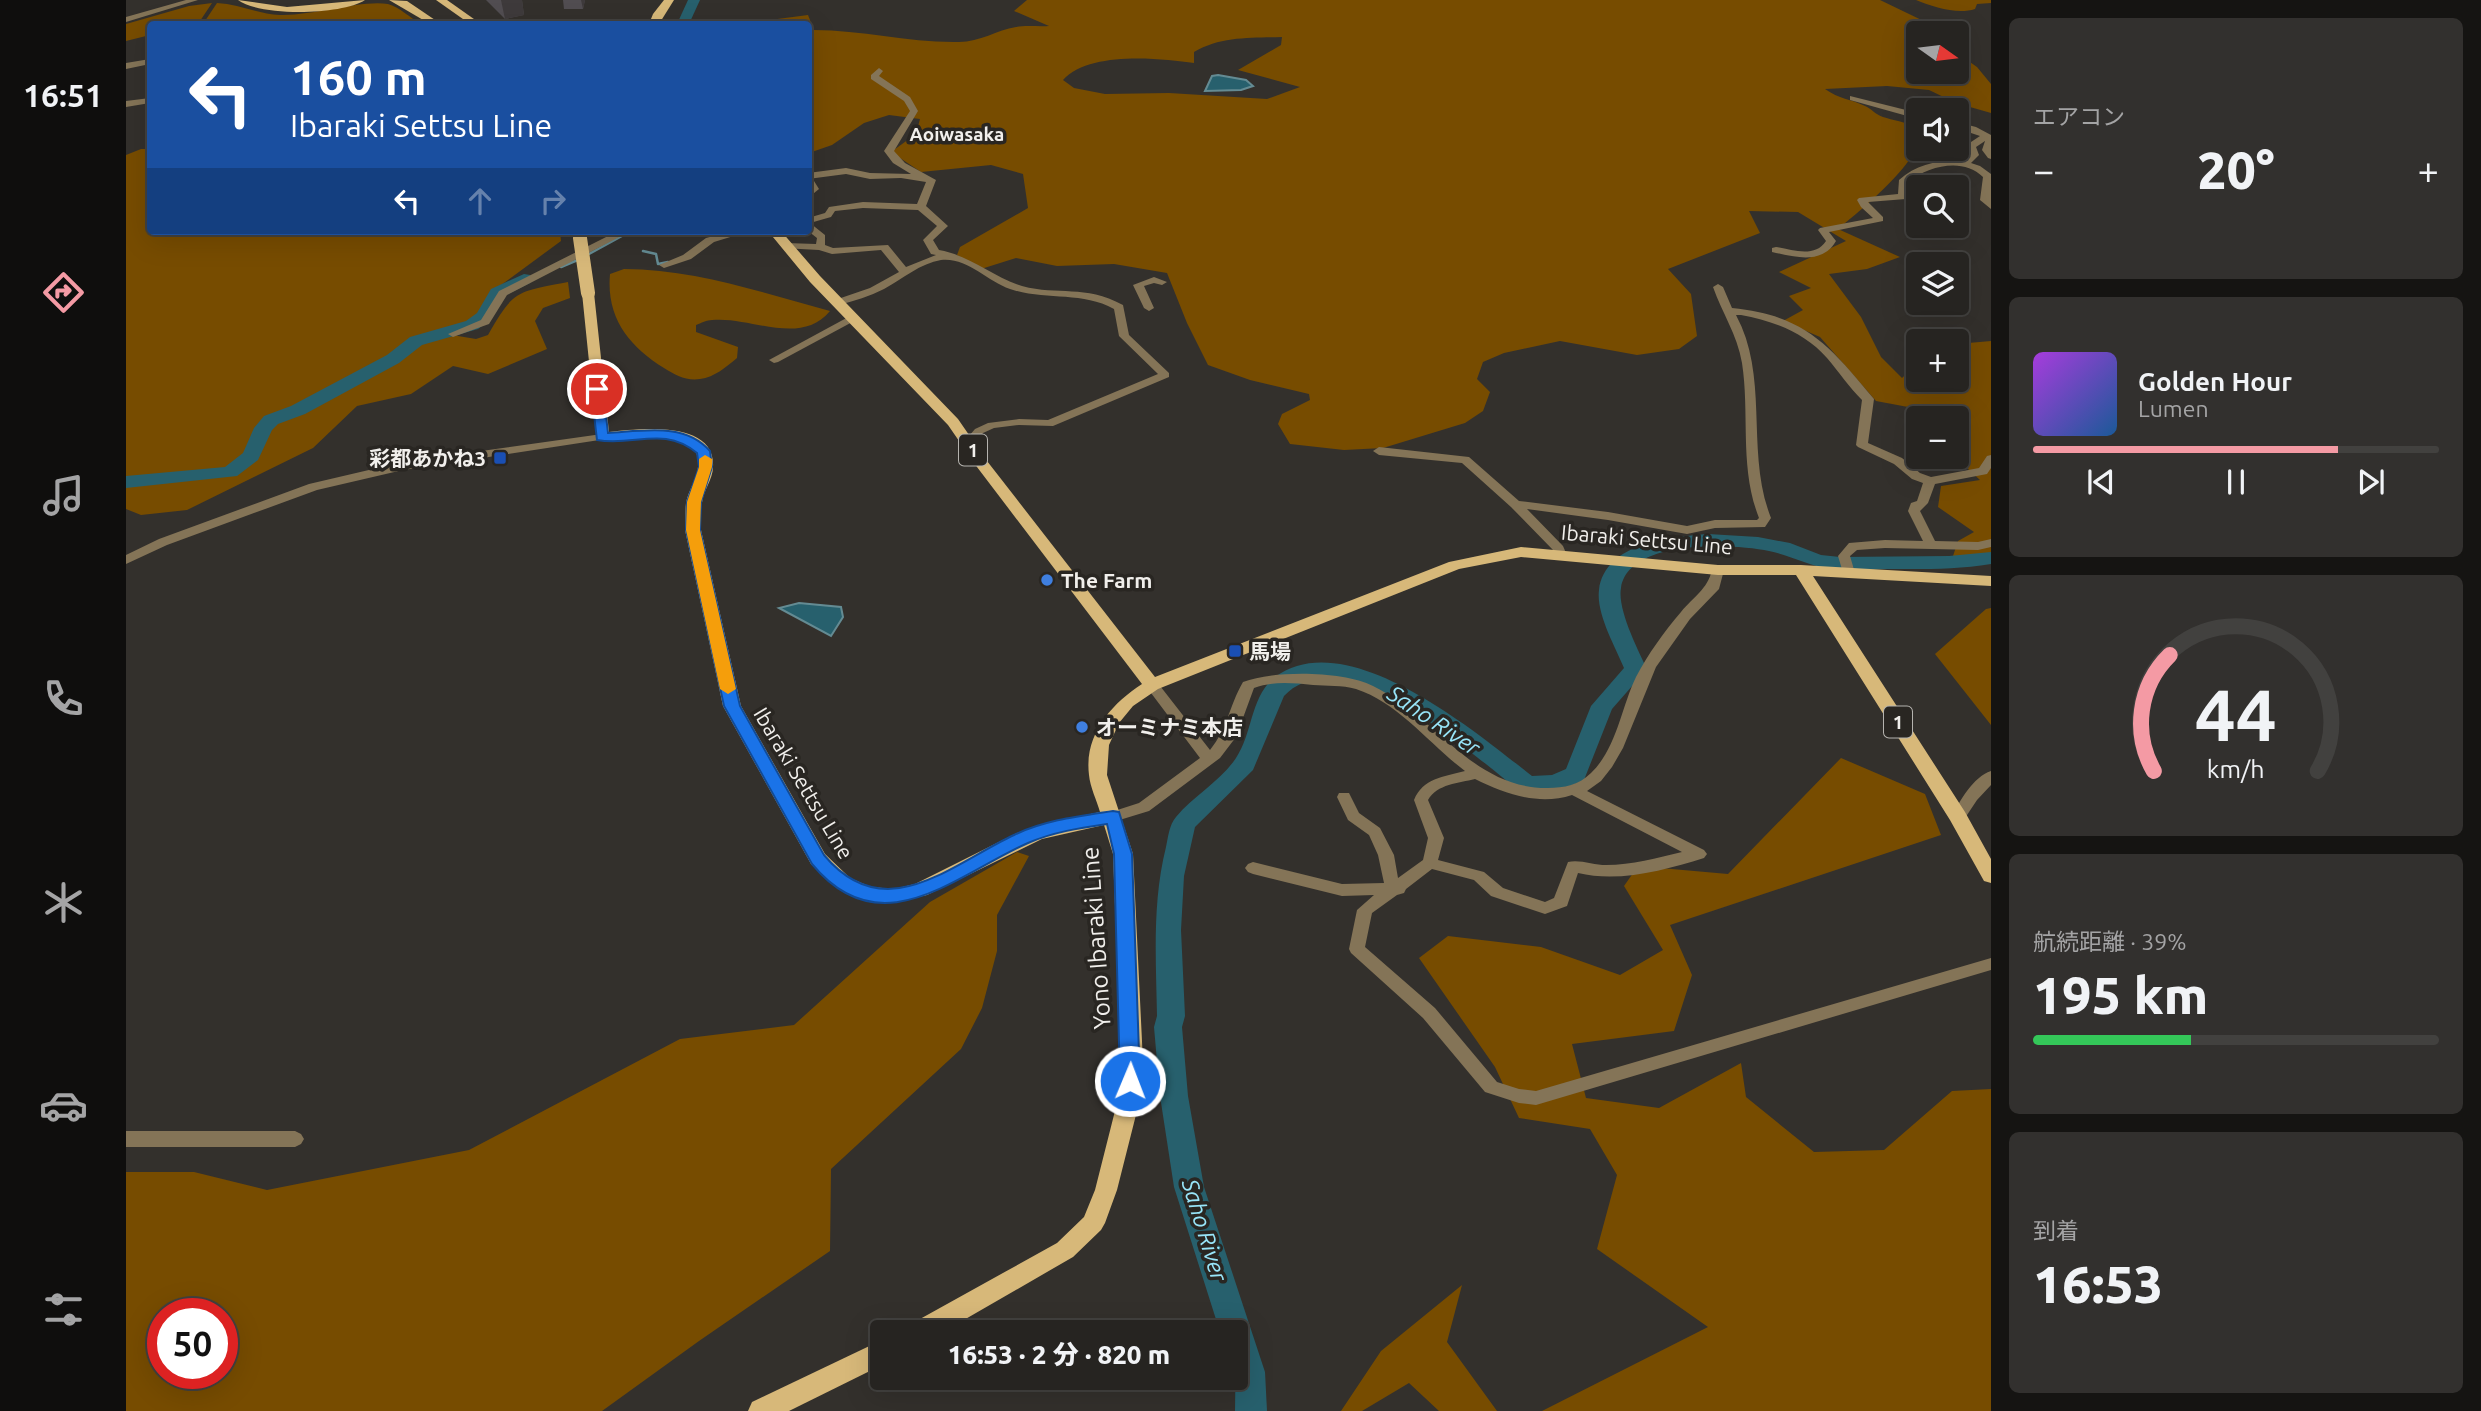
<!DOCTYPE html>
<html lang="ja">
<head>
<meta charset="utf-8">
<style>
  body { margin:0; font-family:Ubuntu,"Noto Sans JP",sans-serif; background:#32302e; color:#f1f3f6; height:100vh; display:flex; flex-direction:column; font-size:26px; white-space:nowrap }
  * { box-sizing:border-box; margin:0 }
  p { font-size:23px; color:#a4a4a5 }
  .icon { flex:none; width:38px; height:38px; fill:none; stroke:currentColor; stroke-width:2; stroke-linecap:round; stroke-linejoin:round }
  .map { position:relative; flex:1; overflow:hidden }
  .drawer { display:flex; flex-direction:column; gap:18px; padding:18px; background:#151412; width:490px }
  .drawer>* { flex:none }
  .hud { position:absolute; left:21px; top:21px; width:665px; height:214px; border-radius:7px; box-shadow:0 7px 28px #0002,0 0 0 2px #42413f; background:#1a4fa0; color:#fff; overflow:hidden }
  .needle { width:46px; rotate:104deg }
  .fabs { position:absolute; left:1780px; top:21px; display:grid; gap:14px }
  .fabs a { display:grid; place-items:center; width:63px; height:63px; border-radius:7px; background:#262421; box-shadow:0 7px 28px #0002,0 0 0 2px #42413f; font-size:35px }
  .speed { position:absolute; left:21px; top:1298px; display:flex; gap:14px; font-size:35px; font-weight:700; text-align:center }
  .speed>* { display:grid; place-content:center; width:91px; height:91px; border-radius:50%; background:#262421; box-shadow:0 7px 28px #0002,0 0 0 2px #42413f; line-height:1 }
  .speed .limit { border:10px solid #d22; background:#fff; color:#111 }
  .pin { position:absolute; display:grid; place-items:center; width:60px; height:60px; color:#fff; margin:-30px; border:4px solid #fff; border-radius:50%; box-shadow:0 2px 7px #0007 }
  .me { position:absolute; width:77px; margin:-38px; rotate:1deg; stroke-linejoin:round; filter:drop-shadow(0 0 5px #0008) }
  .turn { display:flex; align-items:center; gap:24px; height:147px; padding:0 28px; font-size:32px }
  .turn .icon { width:91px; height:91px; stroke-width:2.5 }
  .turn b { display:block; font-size:49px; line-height:60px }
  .lanes { display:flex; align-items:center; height:66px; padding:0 28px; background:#0003; justify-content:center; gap:35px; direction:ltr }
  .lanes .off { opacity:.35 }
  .big { font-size:52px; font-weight:800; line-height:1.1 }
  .drawer .tile { flex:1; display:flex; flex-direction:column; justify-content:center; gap:10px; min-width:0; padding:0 24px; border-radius:10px; background:#32302e }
  .drawer .dial { align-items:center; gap:0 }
  .dial svg { height:182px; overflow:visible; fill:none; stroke:#42413f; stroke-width:7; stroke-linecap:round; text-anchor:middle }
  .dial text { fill:#f1f3f6; stroke:none }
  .song { display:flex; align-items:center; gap:21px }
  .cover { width:84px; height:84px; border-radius:10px; background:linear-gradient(135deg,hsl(280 70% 55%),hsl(210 70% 35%)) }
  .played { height:7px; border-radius:4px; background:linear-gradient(90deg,#f49aa4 75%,#42413f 75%) }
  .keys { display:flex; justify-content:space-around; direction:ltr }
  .heat { display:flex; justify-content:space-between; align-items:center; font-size:38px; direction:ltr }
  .charge { height:10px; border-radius:5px; background:linear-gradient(90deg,#34c759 39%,#42413f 0) }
  .trip { position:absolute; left:744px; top:1320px; width:378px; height:70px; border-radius:7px; background:#262421; box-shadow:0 7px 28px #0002,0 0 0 2px #42413f; font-weight:800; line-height:70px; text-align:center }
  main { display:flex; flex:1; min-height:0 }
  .menu { display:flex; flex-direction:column; width:126px; justify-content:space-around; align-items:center; background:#0f0e0d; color:#a4a4a5 }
  .menu .icon { width:49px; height:49px }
  .menu .current { color:#f49aa4 }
  .menu b { font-size:32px; color:#f1f3f6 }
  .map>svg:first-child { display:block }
</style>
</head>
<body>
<main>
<nav class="menu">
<b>16:51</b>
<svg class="icon current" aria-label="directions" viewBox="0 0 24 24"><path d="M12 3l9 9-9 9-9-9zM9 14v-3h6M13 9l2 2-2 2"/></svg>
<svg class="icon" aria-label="music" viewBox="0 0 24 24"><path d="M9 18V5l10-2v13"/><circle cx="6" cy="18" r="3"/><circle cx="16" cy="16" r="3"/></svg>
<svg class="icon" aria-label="phone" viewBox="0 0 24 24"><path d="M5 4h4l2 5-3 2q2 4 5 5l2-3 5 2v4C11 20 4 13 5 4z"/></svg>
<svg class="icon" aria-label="climate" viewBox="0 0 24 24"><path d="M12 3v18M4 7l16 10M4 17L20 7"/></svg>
<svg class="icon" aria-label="car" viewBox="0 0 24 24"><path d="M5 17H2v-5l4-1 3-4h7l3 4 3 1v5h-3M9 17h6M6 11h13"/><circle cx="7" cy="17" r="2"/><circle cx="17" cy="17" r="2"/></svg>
<svg class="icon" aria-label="filters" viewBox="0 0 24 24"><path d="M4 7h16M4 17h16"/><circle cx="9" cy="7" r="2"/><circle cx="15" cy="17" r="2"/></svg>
</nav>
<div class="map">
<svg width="1865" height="1411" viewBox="0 0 1865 1411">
  <rect width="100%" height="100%" fill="#33302c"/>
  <!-- green -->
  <g fill="#774c00" fill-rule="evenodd">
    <path d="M901,0H1754L1808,26L1810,33H1792V72H1830L1831,53L1851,67L1865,84V113L1830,103L1803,90L1761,86L1699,89C1713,99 1725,99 1739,106C1746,109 1750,115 1757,117C1766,120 1781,122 1788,127C1815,147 1726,217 1712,229L1774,257L1741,269L1703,274L1735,317L1755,357L1776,378L1792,363V380H1830L1831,344L1865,341V555L1825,562L1832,541L1848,532L1812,507L1815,486L1854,480L1829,457L1830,418H1792V423L1782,407L1750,401L1694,337L1657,321L1677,310L1663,296L1685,288L1653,272L1720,241L1672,212L1623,211L1634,233L1542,269L1565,294L1571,336L1553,349L1511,355L1434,341L1378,353L1357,362L1351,379L1364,392L1357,411L1339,423L1257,448L1218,450L1164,444L1152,424L1156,414L1184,400L1183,394L1124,380L1082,365L1061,323L1041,273L988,264L931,266L890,258L855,269L831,255L834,247L902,208L897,174L865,165L795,172L765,152L790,134L794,119L763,115L738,123L706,145L683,153L682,24H626L629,22L682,15L688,30C737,30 784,43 833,42C854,42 871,30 890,27C901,25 913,27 923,26L888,11ZM1156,37L1155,45L1112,70L1174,87L1141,99L1043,93L979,94L948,88L937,80C963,51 1033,58 1068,63V52C1095,36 1125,38 1156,37Z"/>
    <path d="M1790,0H1865V3L1851,4L1849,9C1832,15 1807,7 1790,0Z"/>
    <polygon points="86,3 72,24 24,24 24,35 0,41 0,24 63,6"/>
    <path d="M91,3C113,4 132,14 154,15C188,16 233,0 262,4C273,7 285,18 294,24H77Z"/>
    <path d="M15,149H24V231H434L435,241L367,291L355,315L326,335L350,339L362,335C388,289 391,292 442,282L444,298L417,308L409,321L421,349L362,374L327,366L285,394L231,406L187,448L61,510L15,515L0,509V155Z"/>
    <path d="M498,269C569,269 636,293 704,311C674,347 625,316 586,320C581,320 575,323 570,325V332L612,347L611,358C600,367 589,377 574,379C560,381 549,375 538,368C503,346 480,318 484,274Z"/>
    <polygon points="1865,608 1865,725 1809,654 1860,609"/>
    <polygon points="1715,758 1799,794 1815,835 1544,925 1566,975 1548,1031 1446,1044 1460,1098 1533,1108 1615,1063 1620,1097 1688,1152 1758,1150 1826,1091 1865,1089 1865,1411 1416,1411 1582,1327 1471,1249 1491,1175 1464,1129 1393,1118 1369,1067 1293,958 1322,936 1415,947 1494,975 1537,950 1498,886 1512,866 1602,874"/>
    <path d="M891,852L903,856L871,915V951L856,1008L835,1049L705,1169L704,1251L573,1341L476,1411H0V1172H68L141,1190L343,1150L554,1039L668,1025L804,902ZM96,1314V1374H37V1314Z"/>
    <polygon points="1336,1285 1321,1342 1371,1411 1313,1411 1283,1383 1236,1411 1215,1411 1255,1351"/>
  </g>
  <!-- water -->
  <g fill="#27606d" stroke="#648b93" stroke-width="2">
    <polygon points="1092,75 1120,80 1127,86 1115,90 1079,91 1086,76"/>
    <polygon points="673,603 715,607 717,617 705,636 653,608"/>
  </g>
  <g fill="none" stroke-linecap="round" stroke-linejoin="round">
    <!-- stream -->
    <g stroke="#648b93" stroke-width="2.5">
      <polyline points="517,251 530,254 532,264 542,262"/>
      <polyline points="461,255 505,231"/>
      <polyline points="435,267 454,259"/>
    </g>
    <!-- river -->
    <g fill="#27606d" fill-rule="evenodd">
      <polygon points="562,0 574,0 563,24 551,24"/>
      <polygon points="398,274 404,275 406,279 404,283 378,296 364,320 352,329 296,345 273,363 179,414 152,424 146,430 132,460 111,476 0,488 0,476 99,467 117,453 128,428 138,416 165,406 261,355 284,337 340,321 351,313 365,289"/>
      <path d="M1582,534L1632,537L1664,543L1695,555L1714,557L1823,556L1865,552V564C1829,570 1794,569 1758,569C1740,569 1723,571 1705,569C1683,566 1664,555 1643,551C1607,544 1503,538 1495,588C1491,609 1512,650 1521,669L1486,709L1458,780C1438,789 1415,798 1393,791C1347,754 1214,635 1158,696L1127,770L1069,827L1058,876L1055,930L1059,1016L1056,1027L1062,1096L1078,1187L1139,1372L1141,1411H1109L1110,1332H1094L1048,1187L1034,1096L1028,1027L1031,1016C1030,959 1026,903 1040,847C1042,838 1043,825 1050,817C1067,796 1095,781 1110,758C1127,733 1124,697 1149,677C1221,623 1351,733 1406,776L1426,775L1440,769L1465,706L1498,668C1489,646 1470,614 1473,590C1479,542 1546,537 1582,534Z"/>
    </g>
    <!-- minor -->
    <g fill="#847457" fill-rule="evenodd">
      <polygon points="60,0 72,0 0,22 0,17"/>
      <polygon points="24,59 24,64 0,69 0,63"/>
      <path d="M753,68L757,71L753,76L784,97L792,111L768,151L779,163L810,180L800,206L822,226L807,240L813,250C843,255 867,277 896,286C933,296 958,284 997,305L1003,335L1043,373V377L927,426L893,425L868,428L857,433L847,445H839L837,443L849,429L862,423L893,419L922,420L1032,374L993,336L988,309C955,291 919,301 884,289C861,281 841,257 815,260C795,263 776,279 758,289C744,296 728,301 713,305L708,302L709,300L744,288L773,272L755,250L706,254L693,250L656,248V244L660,243L690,244L691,238L682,231V218L699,213L703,207L737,202L791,204L800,182L775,178L744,179L720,174L682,179V173L720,168L744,173L785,174L767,163L758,151L784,111L778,101L745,79V75ZM737,208L792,210L811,226L797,240L805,254L810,255L780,267L762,245L707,248L699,245V235L684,223L705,217L709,211Z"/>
      <polygon points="1724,96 1792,113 1792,119 1724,100"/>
      <polygon points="24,98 24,103 0,107 0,101"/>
      <path d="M1830,122L1850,127L1865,135V159L1862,158L1856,150L1859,141L1850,147L1853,155L1845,163L1854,166L1865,174V209L1854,200L1857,177C1837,157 1803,166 1783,181L1780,199L1742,202L1757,217V221L1703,232L1710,241C1696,265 1669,257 1646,252V248L1650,247C1667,250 1689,258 1700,241L1692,230L1694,228L1747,218L1735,207L1731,200L1733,198L1772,194L1773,180C1791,164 1812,160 1836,161L1843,154L1842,144L1854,136L1830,128Z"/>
      <polygon points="685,180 688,181 693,189 682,198 682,181"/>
      <polygon points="492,231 505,231 381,295 363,324 327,337 322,334 355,320 373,291"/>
      <polygon points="607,231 624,231 588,242 565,259 538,268 533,265 557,255 580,238"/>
      <polygon points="1028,277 1041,282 1036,285 1028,283 1018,286 1028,308 1023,311 1018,308 1007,285"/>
      <path d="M1592,284L1597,287L1606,308C1679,315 1704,346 1748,399L1742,443L1776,458L1794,473L1805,477L1853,468L1861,456L1865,455V468L1861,474L1809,484L1802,503L1794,511L1809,541L1852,542L1865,539V547L1852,550L1759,548L1731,550L1724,556L1729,573L1728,576H1718L1712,556L1723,543L1759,540L1797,541L1782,511L1785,503L1791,501L1797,483L1786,479L1768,464L1732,447L1730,445L1736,400C1723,387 1713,372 1701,358C1679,333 1648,321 1615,315H1610C1644,378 1619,452 1645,518L1639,527L1589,528L1561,534L1482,520L1401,509L1437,546L1440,553L1434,557L1430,556L1427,550L1385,507L1336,463L1253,455L1247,451L1253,447L1343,457L1393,501L1482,512L1561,526L1589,520H1631L1633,518C1613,467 1624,415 1616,363C1611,334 1596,313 1587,287Z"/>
      <polygon points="726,315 730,316 730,320 652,362 648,363 643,360"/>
      <polygon points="476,434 480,435 480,439 277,470 191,490 41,545 0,564 0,555 33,539 183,484 277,462"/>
      <path d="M1592,566L1598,570L1593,589L1564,619L1530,667L1497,748L1486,767L1475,781L1461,791L1578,850L1581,854L1578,858C1539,870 1493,883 1452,873L1441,906L1419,914L1365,896L1348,880L1306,869L1280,889L1278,893L1271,895L1246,913L1239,947L1309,1008L1371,1082L1393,1089L1410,1091L1865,958V970L1410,1105L1393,1103L1359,1092L1297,1018L1225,953L1223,949L1231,910L1248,895L1216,896L1127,874L1122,872L1119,868L1122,864L1127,862L1216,884L1258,883L1252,855L1243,835L1222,820L1211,797L1213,793H1223L1233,813L1254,828L1268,855L1272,878L1297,860L1302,838L1288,800C1297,778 1317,777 1339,771C1304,745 1273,703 1230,689C1216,685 1201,686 1187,685C1166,683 1147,681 1128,688L1110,737L1094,758L1023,811L987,822L982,821L980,817L982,813L1013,803L1074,758L1019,685L1026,680L1031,682L1084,750C1102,728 1103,706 1117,682C1149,670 1217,671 1247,686C1309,716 1347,789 1422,788C1438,788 1453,785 1465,773C1491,748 1495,708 1510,677C1522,654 1538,632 1555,612C1568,596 1581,590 1586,570ZM1349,779C1379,794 1413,806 1446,795L1556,852C1531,858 1506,865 1480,865C1468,865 1453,859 1442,862L1428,898L1419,902L1377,888L1358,872L1312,860L1318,838L1302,800C1311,784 1333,783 1349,779Z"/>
      <path d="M1865,771V785L1851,800L1837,821H1827L1825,817C1834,801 1847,777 1865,771Z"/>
      <polygon points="0,1131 169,1131 175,1134 178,1139 175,1144 169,1147 0,1147"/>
    </g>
    <!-- major -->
    <g fill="#d7b879" fill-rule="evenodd">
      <path d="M112,0L161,7L239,0C216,15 135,17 112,0Z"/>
      <polygon points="263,0 281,1 315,24 304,24"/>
      <polygon points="310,0 321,0 355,24 344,24"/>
      <polygon points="538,0 548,0 533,24 523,24 527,14"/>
      <path d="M642,231H655L694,276L832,419L861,461L1029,677L1323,562L1395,547L1592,565H1675L1865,576V586L1687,576L1839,812L1865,859V883L1858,881L1824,820L1670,575H1592L1395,557L1333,569L1032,689L1007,706L993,723L983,745L981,775L1007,854L1017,1062L1014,1099L991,1190L979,1223L975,1230L947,1257L817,1332H782L785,1324L931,1243L958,1217L969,1190L992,1099L995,1062L987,854L978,825L916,839L801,895L768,903L743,902L711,888L685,864L597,706L559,530C560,521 559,512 560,503C562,491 571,479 572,467C577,419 494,446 471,440L456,293L457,290L462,289L468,293L483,432C511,429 590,419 587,467C587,479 577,491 576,503C574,512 575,521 575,530L615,706L699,854L724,878L745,887L768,889L789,884L891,833L931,821L974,812C971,801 964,787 963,775C958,735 985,704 1016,684L851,467L822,425L684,282Z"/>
      <polygon points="756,1340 756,1365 663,1411 622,1411 626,1402"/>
    </g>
    <!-- major-bridge-far1 -->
    <polyline stroke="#d7b879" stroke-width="11" points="453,231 454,240"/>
    <!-- major-bridge -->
    <polyline stroke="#d7b879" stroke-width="14" points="454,238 462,293"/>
  </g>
  <!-- wall -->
  <g fill="#514d51">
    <polygon points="360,0 396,0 398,15 379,19"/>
    <polygon points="437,0 459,0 457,9 438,9"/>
  </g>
  <!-- shaded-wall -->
  <g fill="#3e3a3b">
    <polygon points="375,0 396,0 398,15 379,19"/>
    <polygon points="455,0 459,0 457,9"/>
  </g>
  <!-- route -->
  <path fill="#1a73e8" stroke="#114b97" stroke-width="2" d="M471,385L477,389L482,433C517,431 559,422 584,451L586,467L575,502L574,530L614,706L698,855C759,928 824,865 888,835C919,820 954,816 987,811L993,812L1006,854L1014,1081L1011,1087L1004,1089L997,1087L994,1081L988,854L981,824C954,828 927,832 902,843C830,875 755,948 686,864L598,706L560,530L561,502L573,467L571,453C537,425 508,447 471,440L465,389Z"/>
  <!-- slow -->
  <polygon fill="#f59e0b" points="579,455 586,459 586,467 575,502 574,530 610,689 602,694 594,689 560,530 561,502 573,467 573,459"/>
  <!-- markers -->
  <g fill="#1a4fb4" stroke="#292622" stroke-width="2.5">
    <rect x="367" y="451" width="14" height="14" rx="3.5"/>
    <rect x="1102" y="644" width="14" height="14" rx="3.5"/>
  </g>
  <g fill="#3f7fe0" stroke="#292622" stroke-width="2.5">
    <circle cx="921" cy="580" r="7"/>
    <circle cx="956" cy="727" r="7"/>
  </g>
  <g text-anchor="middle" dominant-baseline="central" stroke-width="7" stroke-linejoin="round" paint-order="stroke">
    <!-- far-neighbourhood labels -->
    <g font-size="19" font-weight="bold" fill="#f1efec" stroke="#292622">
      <text x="831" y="134">Aoiwasaka</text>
    </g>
    <!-- shield labels -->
    <g fill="#292622" stroke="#b5b3af" stroke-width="2">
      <rect x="833" y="434.5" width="28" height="31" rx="5"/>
      <rect x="1758" y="706.5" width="28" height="31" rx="5"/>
    </g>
    <g font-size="19" font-weight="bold" fill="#f1efec">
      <text x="847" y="450">1</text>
      <text x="1772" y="722">1</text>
    </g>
    <!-- poi labels -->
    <g font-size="21" font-weight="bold" fill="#f1efec" stroke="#292622" text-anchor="start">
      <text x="360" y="458" text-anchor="end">彩都あかね3</text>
      <text x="935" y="580">The Farm</text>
      <text x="1123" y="651">馬場</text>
      <text x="970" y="727">オーミナミ本店</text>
    </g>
    <!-- street labels -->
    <g font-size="21" fill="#f1efec" stroke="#292622">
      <text transform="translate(1521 539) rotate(5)">Ibaraki Settsu Line</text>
      <text transform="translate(678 783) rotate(59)">Ibaraki Settsu Line</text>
    </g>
    <!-- water labels -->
    <g font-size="23" font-style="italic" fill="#98e5f9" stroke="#292622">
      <text transform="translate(1308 720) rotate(34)">Saho River</text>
      <text transform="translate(1079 1230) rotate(73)">Saho River</text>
    </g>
    <!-- near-street labels -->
    <g font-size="24" fill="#f1efec" stroke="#292622">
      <text transform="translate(970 938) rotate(-94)">Yono Ibaraki Line</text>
    </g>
  </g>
</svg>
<div class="fabs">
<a><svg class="needle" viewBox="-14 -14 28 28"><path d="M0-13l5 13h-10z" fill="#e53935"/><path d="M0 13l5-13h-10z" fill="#a4a4a5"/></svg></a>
<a><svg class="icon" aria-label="sound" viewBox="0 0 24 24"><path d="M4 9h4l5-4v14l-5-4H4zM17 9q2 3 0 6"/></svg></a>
<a><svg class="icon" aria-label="search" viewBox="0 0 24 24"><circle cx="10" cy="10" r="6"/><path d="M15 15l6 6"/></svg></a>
<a><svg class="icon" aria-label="layers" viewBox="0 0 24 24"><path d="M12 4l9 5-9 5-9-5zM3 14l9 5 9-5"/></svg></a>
<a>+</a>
<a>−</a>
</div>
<div class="speed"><div class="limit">50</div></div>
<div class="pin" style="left:471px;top:389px;background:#d93025"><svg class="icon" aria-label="arrive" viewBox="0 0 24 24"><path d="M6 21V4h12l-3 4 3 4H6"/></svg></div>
<svg class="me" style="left:1004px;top:1081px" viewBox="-20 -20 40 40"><circle r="17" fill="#1a73e8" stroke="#fff" stroke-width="3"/><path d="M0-11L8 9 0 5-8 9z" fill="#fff"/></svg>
<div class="trip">16:53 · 2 分 · 820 m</div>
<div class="hud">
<div class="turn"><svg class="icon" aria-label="left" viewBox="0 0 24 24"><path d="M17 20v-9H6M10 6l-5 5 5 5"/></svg><div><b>160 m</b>Ibaraki Settsu Line</div></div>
<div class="lanes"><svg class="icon" aria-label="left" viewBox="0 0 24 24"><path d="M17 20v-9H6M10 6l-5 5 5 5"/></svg><svg class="icon off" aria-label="ahead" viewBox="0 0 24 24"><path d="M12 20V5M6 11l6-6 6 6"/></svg><svg class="icon off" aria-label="right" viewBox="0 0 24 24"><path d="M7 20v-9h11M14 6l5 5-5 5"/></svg></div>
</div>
</div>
<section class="drawer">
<div class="tile"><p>エアコン</p>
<div class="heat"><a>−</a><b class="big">20°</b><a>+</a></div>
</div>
<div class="tile">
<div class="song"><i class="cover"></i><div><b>Golden Hour</b><p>Lumen</p></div></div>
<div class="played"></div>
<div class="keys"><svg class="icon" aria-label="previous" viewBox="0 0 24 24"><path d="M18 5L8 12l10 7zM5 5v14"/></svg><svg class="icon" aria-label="pause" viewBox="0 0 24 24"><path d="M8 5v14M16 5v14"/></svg><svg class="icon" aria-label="next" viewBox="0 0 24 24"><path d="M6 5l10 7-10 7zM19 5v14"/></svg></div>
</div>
<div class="tile dial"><svg viewBox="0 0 100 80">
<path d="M14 69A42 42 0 1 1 86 69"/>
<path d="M14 69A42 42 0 0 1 21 18" stroke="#f49aa4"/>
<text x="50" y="56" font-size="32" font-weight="700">44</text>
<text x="50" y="72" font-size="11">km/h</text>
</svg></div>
<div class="tile"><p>航続距離 · 39%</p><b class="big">195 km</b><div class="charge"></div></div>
<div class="tile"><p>到着</p><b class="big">16:53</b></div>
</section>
</main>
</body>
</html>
